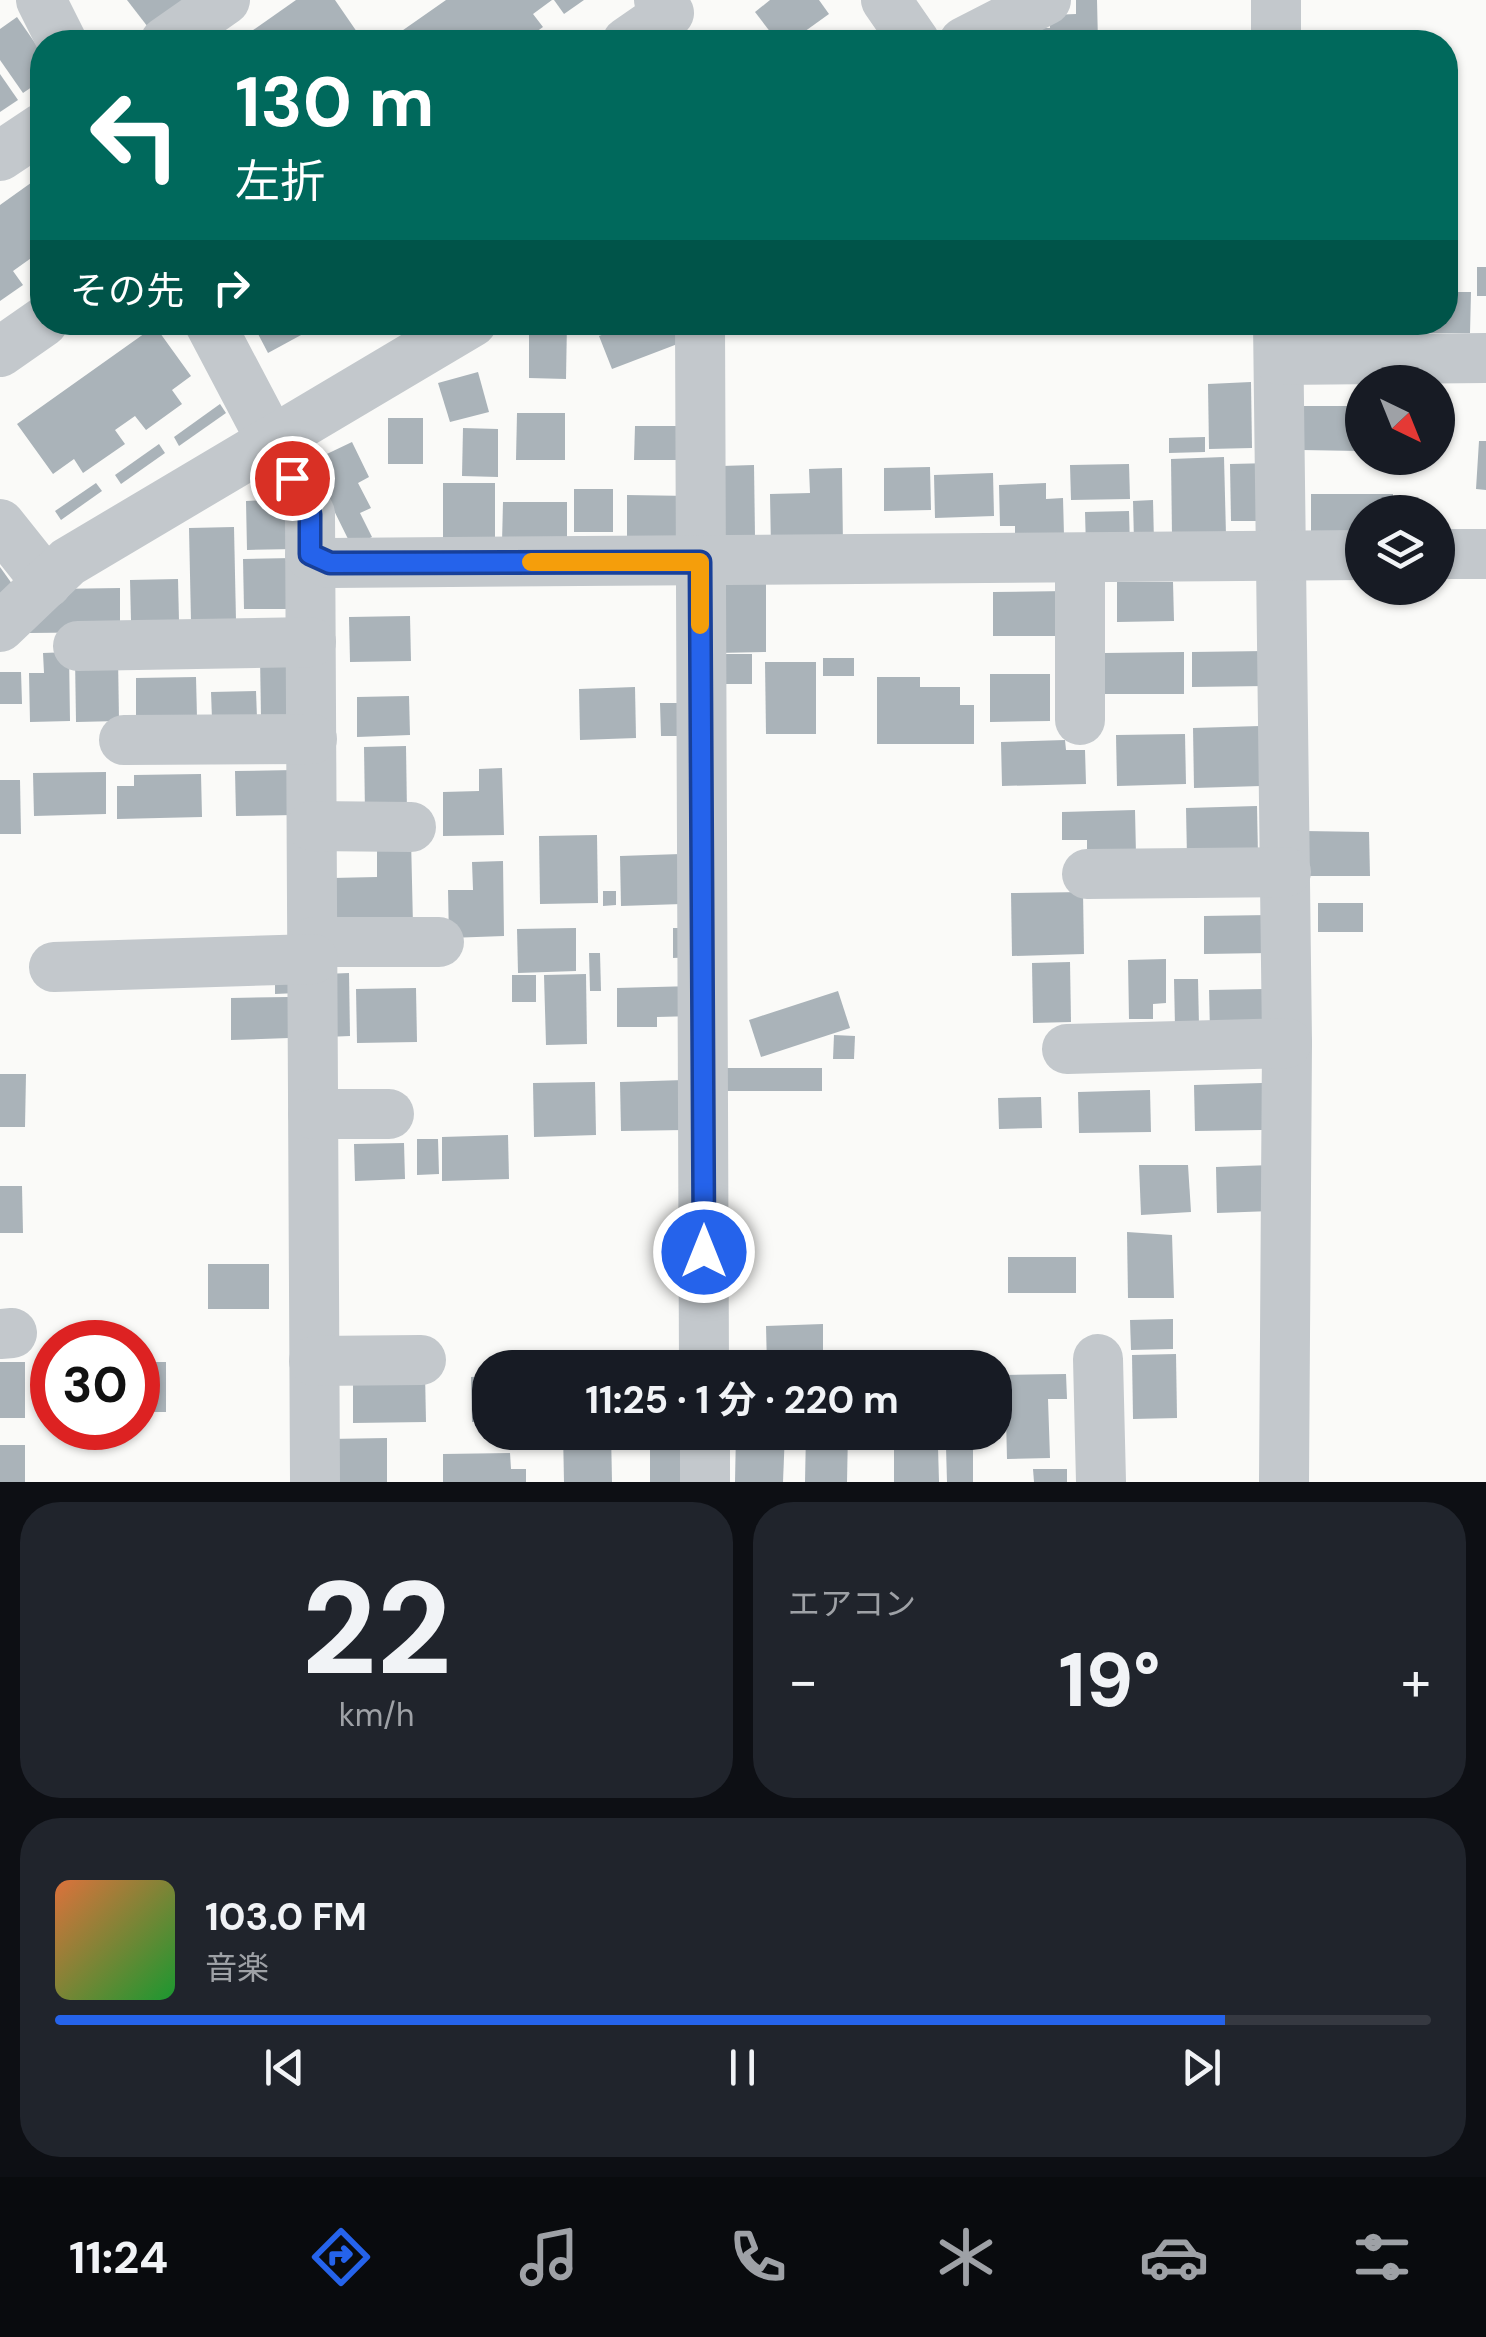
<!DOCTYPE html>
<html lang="ja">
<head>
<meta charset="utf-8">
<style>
  body { margin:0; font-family:"DM Sans","Noto Sans JP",sans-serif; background:#20242c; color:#f1f3f6; height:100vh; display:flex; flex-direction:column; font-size:38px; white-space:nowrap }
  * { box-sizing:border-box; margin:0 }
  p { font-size:32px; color:#9ea1a6 }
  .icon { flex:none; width:55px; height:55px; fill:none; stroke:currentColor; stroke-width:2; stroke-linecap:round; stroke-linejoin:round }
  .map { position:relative; height:1482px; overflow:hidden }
  .sheet { display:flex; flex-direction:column; gap:20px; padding:20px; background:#0d0f14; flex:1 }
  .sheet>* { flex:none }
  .guide { position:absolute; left:30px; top:30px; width:1428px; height:305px; border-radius:40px; box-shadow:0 2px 8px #0004; background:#00695c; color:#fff; overflow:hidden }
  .needle { width:65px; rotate:137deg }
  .controls { position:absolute; left:1345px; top:365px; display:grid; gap:20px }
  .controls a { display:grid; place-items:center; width:110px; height:110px; border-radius:50%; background:#171b24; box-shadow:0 2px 8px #0004; font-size:50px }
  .speed { position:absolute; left:30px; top:1320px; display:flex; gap:20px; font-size:50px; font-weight:700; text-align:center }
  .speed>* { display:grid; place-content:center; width:130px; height:130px; border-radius:50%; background:#171b24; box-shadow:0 2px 8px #0004; line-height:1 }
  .speed .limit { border:15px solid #d22; background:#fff; color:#111 }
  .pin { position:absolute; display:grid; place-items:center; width:85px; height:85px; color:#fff; margin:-42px; border:5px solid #fff; border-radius:50%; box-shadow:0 2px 10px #0007 }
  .me { position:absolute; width:110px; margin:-55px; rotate:0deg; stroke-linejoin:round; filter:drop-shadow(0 0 8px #0008) }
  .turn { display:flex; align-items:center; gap:35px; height:210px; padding:0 40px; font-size:45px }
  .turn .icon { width:130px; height:130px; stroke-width:2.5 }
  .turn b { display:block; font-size:70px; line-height:85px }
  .then { display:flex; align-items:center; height:95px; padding:0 40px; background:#0003; gap:20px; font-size:38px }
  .big { font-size:75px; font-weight:700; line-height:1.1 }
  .sheet .tile { flex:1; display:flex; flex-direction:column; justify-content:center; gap:15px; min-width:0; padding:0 35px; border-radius:40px; background:#20242c }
  .sheet .dial { align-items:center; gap:0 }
  .dial b { font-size:130px; line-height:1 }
  .song { display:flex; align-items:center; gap:30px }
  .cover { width:120px; height:120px; border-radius:15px; background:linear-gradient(135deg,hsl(20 70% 55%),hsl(130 70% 35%)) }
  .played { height:10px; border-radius:5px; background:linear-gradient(90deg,#2563eb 85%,#363941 85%) }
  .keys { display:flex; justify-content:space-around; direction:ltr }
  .heat { display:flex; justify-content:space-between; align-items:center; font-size:55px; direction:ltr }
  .sheet .tiles { flex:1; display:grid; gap:20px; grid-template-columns:1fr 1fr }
  .tile:last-child { grid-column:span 2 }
  .trip { position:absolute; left:472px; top:1350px; width:540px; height:100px; border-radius:40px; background:#171b24; box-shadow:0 2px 8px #0004; font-weight:700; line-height:100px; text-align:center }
  .tab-bar { display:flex; height:160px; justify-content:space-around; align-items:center; background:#090b0e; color:#9ea1a6 }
  .tab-bar .icon { width:70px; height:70px }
  .tab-bar .active { color:#2563eb }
  .tab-bar b { font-size:45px; color:#f1f3f6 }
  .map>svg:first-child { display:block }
</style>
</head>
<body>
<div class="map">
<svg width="1486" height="1482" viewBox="0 0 1486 1482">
  <rect width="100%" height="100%" fill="#fafaf8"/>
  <!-- building -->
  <g fill="#aab3b9">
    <polygon points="127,0 190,0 151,31"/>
    <polygon points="296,0 335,0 357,32 342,42 236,42"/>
    <polygon points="446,0 552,0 533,14 543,27 522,42 386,42"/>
    <polygon points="554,0 584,0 564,14"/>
    <polygon points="770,0 819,0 829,14 790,42 778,42 755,12"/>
    <polygon points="1076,0 1097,0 1098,42 1018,42 1018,37 1034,36 1034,28 1050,28 1050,15 1076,14"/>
    <polygon points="17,17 42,53 42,80 23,93 0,60 0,29"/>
    <polygon points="0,74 18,100 0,112"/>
    <polygon points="42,175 42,269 34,256 13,271 23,285 0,301 0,205"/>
    <rect x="1477" y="267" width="9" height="29"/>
    <polygon points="1445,292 1471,292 1470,333 1414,333 1414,322 1445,322"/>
    <polygon points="270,322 325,322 268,353 256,330"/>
    <polygon points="529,322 567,322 566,379 529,378"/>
    <polygon points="635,322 681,322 688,340 612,369 599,336"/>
    <polygon points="1189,322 1218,322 1218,327 1189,328"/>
    <polygon points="1324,322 1393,322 1393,348 1324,347"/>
    <polygon points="155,326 191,376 172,390 182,404 146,430 135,416 115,430 125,444 83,473 74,459 53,474 17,424"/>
    <polygon points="478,372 489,412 450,422 438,383"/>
    <polygon points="1251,382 1252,448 1209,449 1208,384"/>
    <polygon points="220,404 226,413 179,446 174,437"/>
    <polygon points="1302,406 1360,406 1359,451 1302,450"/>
    <polygon points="517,413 565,413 565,460 516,460"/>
    <polygon points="1438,417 1442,417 1441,451 1438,451"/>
    <rect x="388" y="418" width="35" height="46"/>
    <polygon points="635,426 690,426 690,460 634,460"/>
    <polygon points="463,428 498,429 498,477 462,476"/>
    <polygon points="1205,437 1205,452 1169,453 1169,438"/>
    <polygon points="1479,441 1486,441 1486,490 1476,489"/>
    <polygon points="352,442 369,477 358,483 371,508 360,513 372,537 352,547 310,462"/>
    <polygon points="159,444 165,453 121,484 115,475"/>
    <polygon points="1224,457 1226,535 1172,536 1171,459"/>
    <polygon points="1272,463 1273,521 1231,521 1230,464"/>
    <polygon points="1129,464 1130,499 1071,500 1070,465"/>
    <polygon points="754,465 755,537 722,538 721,466"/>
    <polygon points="930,467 931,510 884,511 884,468"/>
    <polygon points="842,468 843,546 771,548 770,494 810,493 809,469"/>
    <polygon points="993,473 994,516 935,518 934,475"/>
    <polygon points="96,483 102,491 61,520 55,511"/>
    <rect x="443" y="483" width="52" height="61"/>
    <polygon points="1046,483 1046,499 1063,498 1064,535 1015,536 1015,526 1000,526 999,485"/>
    <rect x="574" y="489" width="39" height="43"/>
    <polygon points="1311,494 1393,494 1393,512 1362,512 1362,537 1311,536"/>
    <polygon points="627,495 691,496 690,540 627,541"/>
    <polygon points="271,500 272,513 294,513 295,549 247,550 246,501"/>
    <polygon points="1153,500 1154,542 1134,542 1133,501"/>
    <polygon points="503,502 567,502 567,543 502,543"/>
    <polygon points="1129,511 1130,547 1086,548 1085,512"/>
    <polygon points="234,527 236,621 191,622 189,528"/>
    <polygon points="293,558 294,609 244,609 243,559"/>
    <polygon points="0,567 15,588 0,598"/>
    <polygon points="766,573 766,652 717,653 717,574"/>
    <polygon points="178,579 179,621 131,621 130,580"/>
    <polygon points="1117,582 1173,582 1174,621 1117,622"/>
    <polygon points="120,588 120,632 30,633 29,608 53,589"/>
    <polygon points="1067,591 1068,636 993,636 993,592"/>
    <polygon points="410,616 411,661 350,662 349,617"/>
    <polygon points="1266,651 1266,686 1192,687 1192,652"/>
    <polygon points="69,652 70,721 30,722 29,673 44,673 43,653"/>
    <polygon points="1184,652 1184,694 1105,694 1104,653"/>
    <rect x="720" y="654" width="32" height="30"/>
    <polygon points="118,656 119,721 76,722 75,657"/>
    <polygon points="260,656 299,656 299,717 261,718"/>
    <rect x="823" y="658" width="31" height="18"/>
    <polygon points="765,662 816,662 816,734 766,734"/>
    <polygon points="0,672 21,672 22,704 0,704"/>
    <polygon points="990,674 1050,674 1050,721 990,722"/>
    <polygon points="196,677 197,718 136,719 136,678"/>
    <polygon points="877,677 920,677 920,687 960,687 960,705 974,705 974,744 877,744"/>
    <polygon points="635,687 636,738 580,740 579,689"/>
    <polygon points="256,691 257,718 212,719 211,692"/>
    <polygon points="409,696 410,735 357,737 357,697"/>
    <polygon points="660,703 689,703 690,736 661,736"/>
    <polygon points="1260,726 1261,786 1194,788 1193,728"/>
    <polygon points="1185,734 1186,784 1117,786 1116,735"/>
    <polygon points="1065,740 1066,750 1085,750 1086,784 1002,786 1001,742"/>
    <polygon points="406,746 407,813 365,813 364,747"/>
    <polygon points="502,768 504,835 443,836 443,792 479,791 479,769"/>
    <polygon points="294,770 295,815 236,816 235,771"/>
    <polygon points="106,772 106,814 34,816 33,773"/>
    <polygon points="201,774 202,817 117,819 117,786 134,786 134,775"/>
    <polygon points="0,780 20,780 21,834 0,834"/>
    <polygon points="1257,806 1258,856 1187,858 1186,808"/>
    <polygon points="1135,810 1136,855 1087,856 1087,840 1062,840 1062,812"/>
    <polygon points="1304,831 1369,832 1370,876 1304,876"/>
    <polygon points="597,835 598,903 540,904 539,836"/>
    <polygon points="411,838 413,926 332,921 332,878 377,877 377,839"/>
    <polygon points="681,854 682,904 621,906 620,856"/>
    <polygon points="503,861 504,936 449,938 448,890 473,890 472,862"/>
    <polygon points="603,891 616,891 616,905 603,906"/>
    <polygon points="1083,892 1084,954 1012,956 1011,893"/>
    <rect x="1318" y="903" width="45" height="29"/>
    <polygon points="1269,915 1270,953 1204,954 1204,916"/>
    <polygon points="576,928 576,971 518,973 517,929"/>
    <polygon points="673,928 694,928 694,957 673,958"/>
    <polygon points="589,953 600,953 601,991 590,991"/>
    <polygon points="1166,959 1166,1003 1153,1004 1153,1019 1129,1019 1128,960"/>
    <polygon points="1070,962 1071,1022 1033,1023 1032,963"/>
    <polygon points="275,968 297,993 275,994"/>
    <polygon points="349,973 350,1036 326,1037 324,974"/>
    <polygon points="586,974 587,1044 546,1045 544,975"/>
    <rect x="512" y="975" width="24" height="27"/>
    <polygon points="1174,979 1198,979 1199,1026 1175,1027"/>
    <polygon points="694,986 695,1016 657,1017 657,1027 617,1027 617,988"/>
    <polygon points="416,988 417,1042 357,1043 356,989"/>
    <polygon points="1264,989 1264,1030 1210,1031 1209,990"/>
    <polygon points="838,991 850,1028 761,1057 749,1020"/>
    <polygon points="288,997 289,1038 231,1040 231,998"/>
    <polygon points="834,1035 855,1036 854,1059 833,1059"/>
    <polygon points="727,1068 822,1068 822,1091 726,1091"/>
    <polygon points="0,1074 26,1074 25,1127 0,1127"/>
    <polygon points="684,1080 685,1130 621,1131 620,1082"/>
    <polygon points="595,1082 596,1135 534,1137 533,1083"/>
    <polygon points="1262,1083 1262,1130 1195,1131 1194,1085"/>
    <polygon points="1150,1090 1151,1132 1079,1133 1078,1092"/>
    <polygon points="1041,1097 1042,1128 999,1129 998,1098"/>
    <polygon points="508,1135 509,1179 442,1181 442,1137"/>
    <polygon points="417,1139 438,1139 439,1174 417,1175"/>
    <polygon points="404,1143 405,1179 355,1181 354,1144"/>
    <polygon points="1139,1165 1188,1165 1191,1212 1141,1215"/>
    <polygon points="1271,1165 1272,1211 1217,1213 1216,1167"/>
    <polygon points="0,1186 22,1186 23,1233 0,1233"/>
    <polygon points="1127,1232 1172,1235 1174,1298 1128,1298"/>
    <rect x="1008" y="1257" width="68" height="36"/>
    <rect x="208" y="1264" width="61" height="45"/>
    <polygon points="1173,1319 1173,1349 1131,1350 1130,1320"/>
    <polygon points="823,1324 823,1366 767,1367 766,1326"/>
    <polygon points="1176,1354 1177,1418 1133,1419 1132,1355"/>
    <rect x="0" y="1362" width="25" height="56"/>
    <rect x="138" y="1362" width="28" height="50"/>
    <polygon points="425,1373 426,1422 353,1423 353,1375"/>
    <polygon points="1066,1374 1067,1399 1048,1399 1050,1458 1007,1459 1005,1375"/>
    <polygon points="490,1376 490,1422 472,1422 471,1377"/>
    <polygon points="563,1432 611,1432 612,1482 564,1482"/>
    <polygon points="736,1432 785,1432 783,1482 735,1482"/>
    <polygon points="806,1432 848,1432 847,1482 805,1482"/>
    <polygon points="694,1434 695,1482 650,1482 650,1435"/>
    <polygon points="387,1438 387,1482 330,1482 329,1439"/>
    <rect x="0" y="1445" width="25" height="37"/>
    <polygon points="973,1446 973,1482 947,1482 946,1447"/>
    <polygon points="938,1447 939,1482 894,1482 894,1448"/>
    <polygon points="510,1453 511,1469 526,1469 526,1482 443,1482 443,1454"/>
    <polygon points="1033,1469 1067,1469 1067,1482 1034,1482"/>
  </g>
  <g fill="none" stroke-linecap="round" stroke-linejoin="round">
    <!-- minor -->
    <g stroke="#c3c8cc" stroke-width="50">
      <polyline points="41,0 62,42"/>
      <polyline points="886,0 915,42"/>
      <polyline points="165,42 225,0"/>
      <polyline points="627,42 669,13 659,0"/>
      <polyline points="964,42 1046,0"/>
      <polyline points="1276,42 1276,0"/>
      <polyline points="0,156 42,128"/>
      <polyline points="209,322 310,514 315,1482"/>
      <polyline points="700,322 704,1368"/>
      <polyline points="1278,322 1287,1043 1284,1482"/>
      <polyline points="0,352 43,322"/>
      <polyline points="1279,360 1486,358"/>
      <polyline points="0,524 47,583"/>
      <polyline points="1438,554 1486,554"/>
      <polyline points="310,555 330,563 1362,555"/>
      <polyline points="1080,558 1080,720"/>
      <polyline points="0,627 68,562 472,322"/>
      <polyline points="78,646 311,642"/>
      <polyline points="124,740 312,739"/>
      <polyline points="312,826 411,827"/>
      <polyline points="1087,874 1286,872"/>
      <polyline points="313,942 439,942"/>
      <polyline points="54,967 313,959"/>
      <polyline points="1067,1049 1287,1043"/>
      <polyline points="313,1114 389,1114"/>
      <polyline points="0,1334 12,1333"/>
      <polyline points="1098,1359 1101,1482"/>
      <polyline points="314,1361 421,1360"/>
      <polyline points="705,1432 705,1482"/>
    </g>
  </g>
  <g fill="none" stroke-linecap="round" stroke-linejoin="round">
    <!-- route casing -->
    <g stroke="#184099" stroke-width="25">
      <polyline id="route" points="292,478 310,514 310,554 330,563 700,562 704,1252"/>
    </g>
    <!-- route -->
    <use href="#route" stroke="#2563eb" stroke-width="18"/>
    <!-- slow -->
    <polyline stroke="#f59e0b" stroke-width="18" points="531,562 700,562 700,625"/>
  </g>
</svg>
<div class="controls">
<a><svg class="needle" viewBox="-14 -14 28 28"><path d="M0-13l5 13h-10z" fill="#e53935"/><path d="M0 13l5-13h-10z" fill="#9ea1a6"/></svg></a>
<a><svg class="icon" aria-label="layers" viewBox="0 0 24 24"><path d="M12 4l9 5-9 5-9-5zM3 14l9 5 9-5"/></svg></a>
</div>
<div class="speed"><div class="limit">30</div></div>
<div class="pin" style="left:292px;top:478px;background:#d93025"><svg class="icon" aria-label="arrive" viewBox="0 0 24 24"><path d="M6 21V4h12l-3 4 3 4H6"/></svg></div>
<svg class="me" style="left:704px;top:1252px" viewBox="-20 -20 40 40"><circle r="17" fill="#2563eb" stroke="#fff" stroke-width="3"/><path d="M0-11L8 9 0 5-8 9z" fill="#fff"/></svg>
<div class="trip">11:25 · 1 分 · 220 m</div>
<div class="guide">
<div class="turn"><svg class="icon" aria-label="left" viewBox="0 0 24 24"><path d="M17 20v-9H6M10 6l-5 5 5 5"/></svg><div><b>130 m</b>左折</div></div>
<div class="then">その先<svg class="icon" aria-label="right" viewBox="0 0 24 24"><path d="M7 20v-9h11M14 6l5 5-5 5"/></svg></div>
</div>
</div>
<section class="sheet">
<div class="tiles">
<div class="tile dial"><b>22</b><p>km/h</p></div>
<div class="tile"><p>エアコン</p>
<div class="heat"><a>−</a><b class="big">19°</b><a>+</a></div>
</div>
<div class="tile">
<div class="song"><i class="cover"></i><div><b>103.0 FM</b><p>音楽</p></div></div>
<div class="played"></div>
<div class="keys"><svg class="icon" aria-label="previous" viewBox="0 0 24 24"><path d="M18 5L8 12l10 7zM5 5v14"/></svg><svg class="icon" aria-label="pause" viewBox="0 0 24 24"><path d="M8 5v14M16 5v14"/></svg><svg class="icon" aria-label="next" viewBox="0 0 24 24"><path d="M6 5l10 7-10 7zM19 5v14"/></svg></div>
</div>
</div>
</section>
<nav class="tab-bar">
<b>11:24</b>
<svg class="icon active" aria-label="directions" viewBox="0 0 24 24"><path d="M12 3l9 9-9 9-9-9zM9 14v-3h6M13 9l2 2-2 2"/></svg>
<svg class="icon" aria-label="music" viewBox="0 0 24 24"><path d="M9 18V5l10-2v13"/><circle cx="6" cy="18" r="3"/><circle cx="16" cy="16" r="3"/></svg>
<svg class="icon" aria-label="phone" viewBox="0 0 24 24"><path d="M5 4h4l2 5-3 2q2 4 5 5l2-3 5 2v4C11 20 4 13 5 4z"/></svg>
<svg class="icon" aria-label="climate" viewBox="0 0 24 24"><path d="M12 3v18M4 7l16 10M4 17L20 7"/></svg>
<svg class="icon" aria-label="car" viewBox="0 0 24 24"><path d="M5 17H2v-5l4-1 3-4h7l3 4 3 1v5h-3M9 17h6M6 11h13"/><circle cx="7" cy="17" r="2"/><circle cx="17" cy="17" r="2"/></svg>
<svg class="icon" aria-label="filters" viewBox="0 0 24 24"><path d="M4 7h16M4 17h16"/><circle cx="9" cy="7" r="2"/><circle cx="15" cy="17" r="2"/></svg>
</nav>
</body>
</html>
